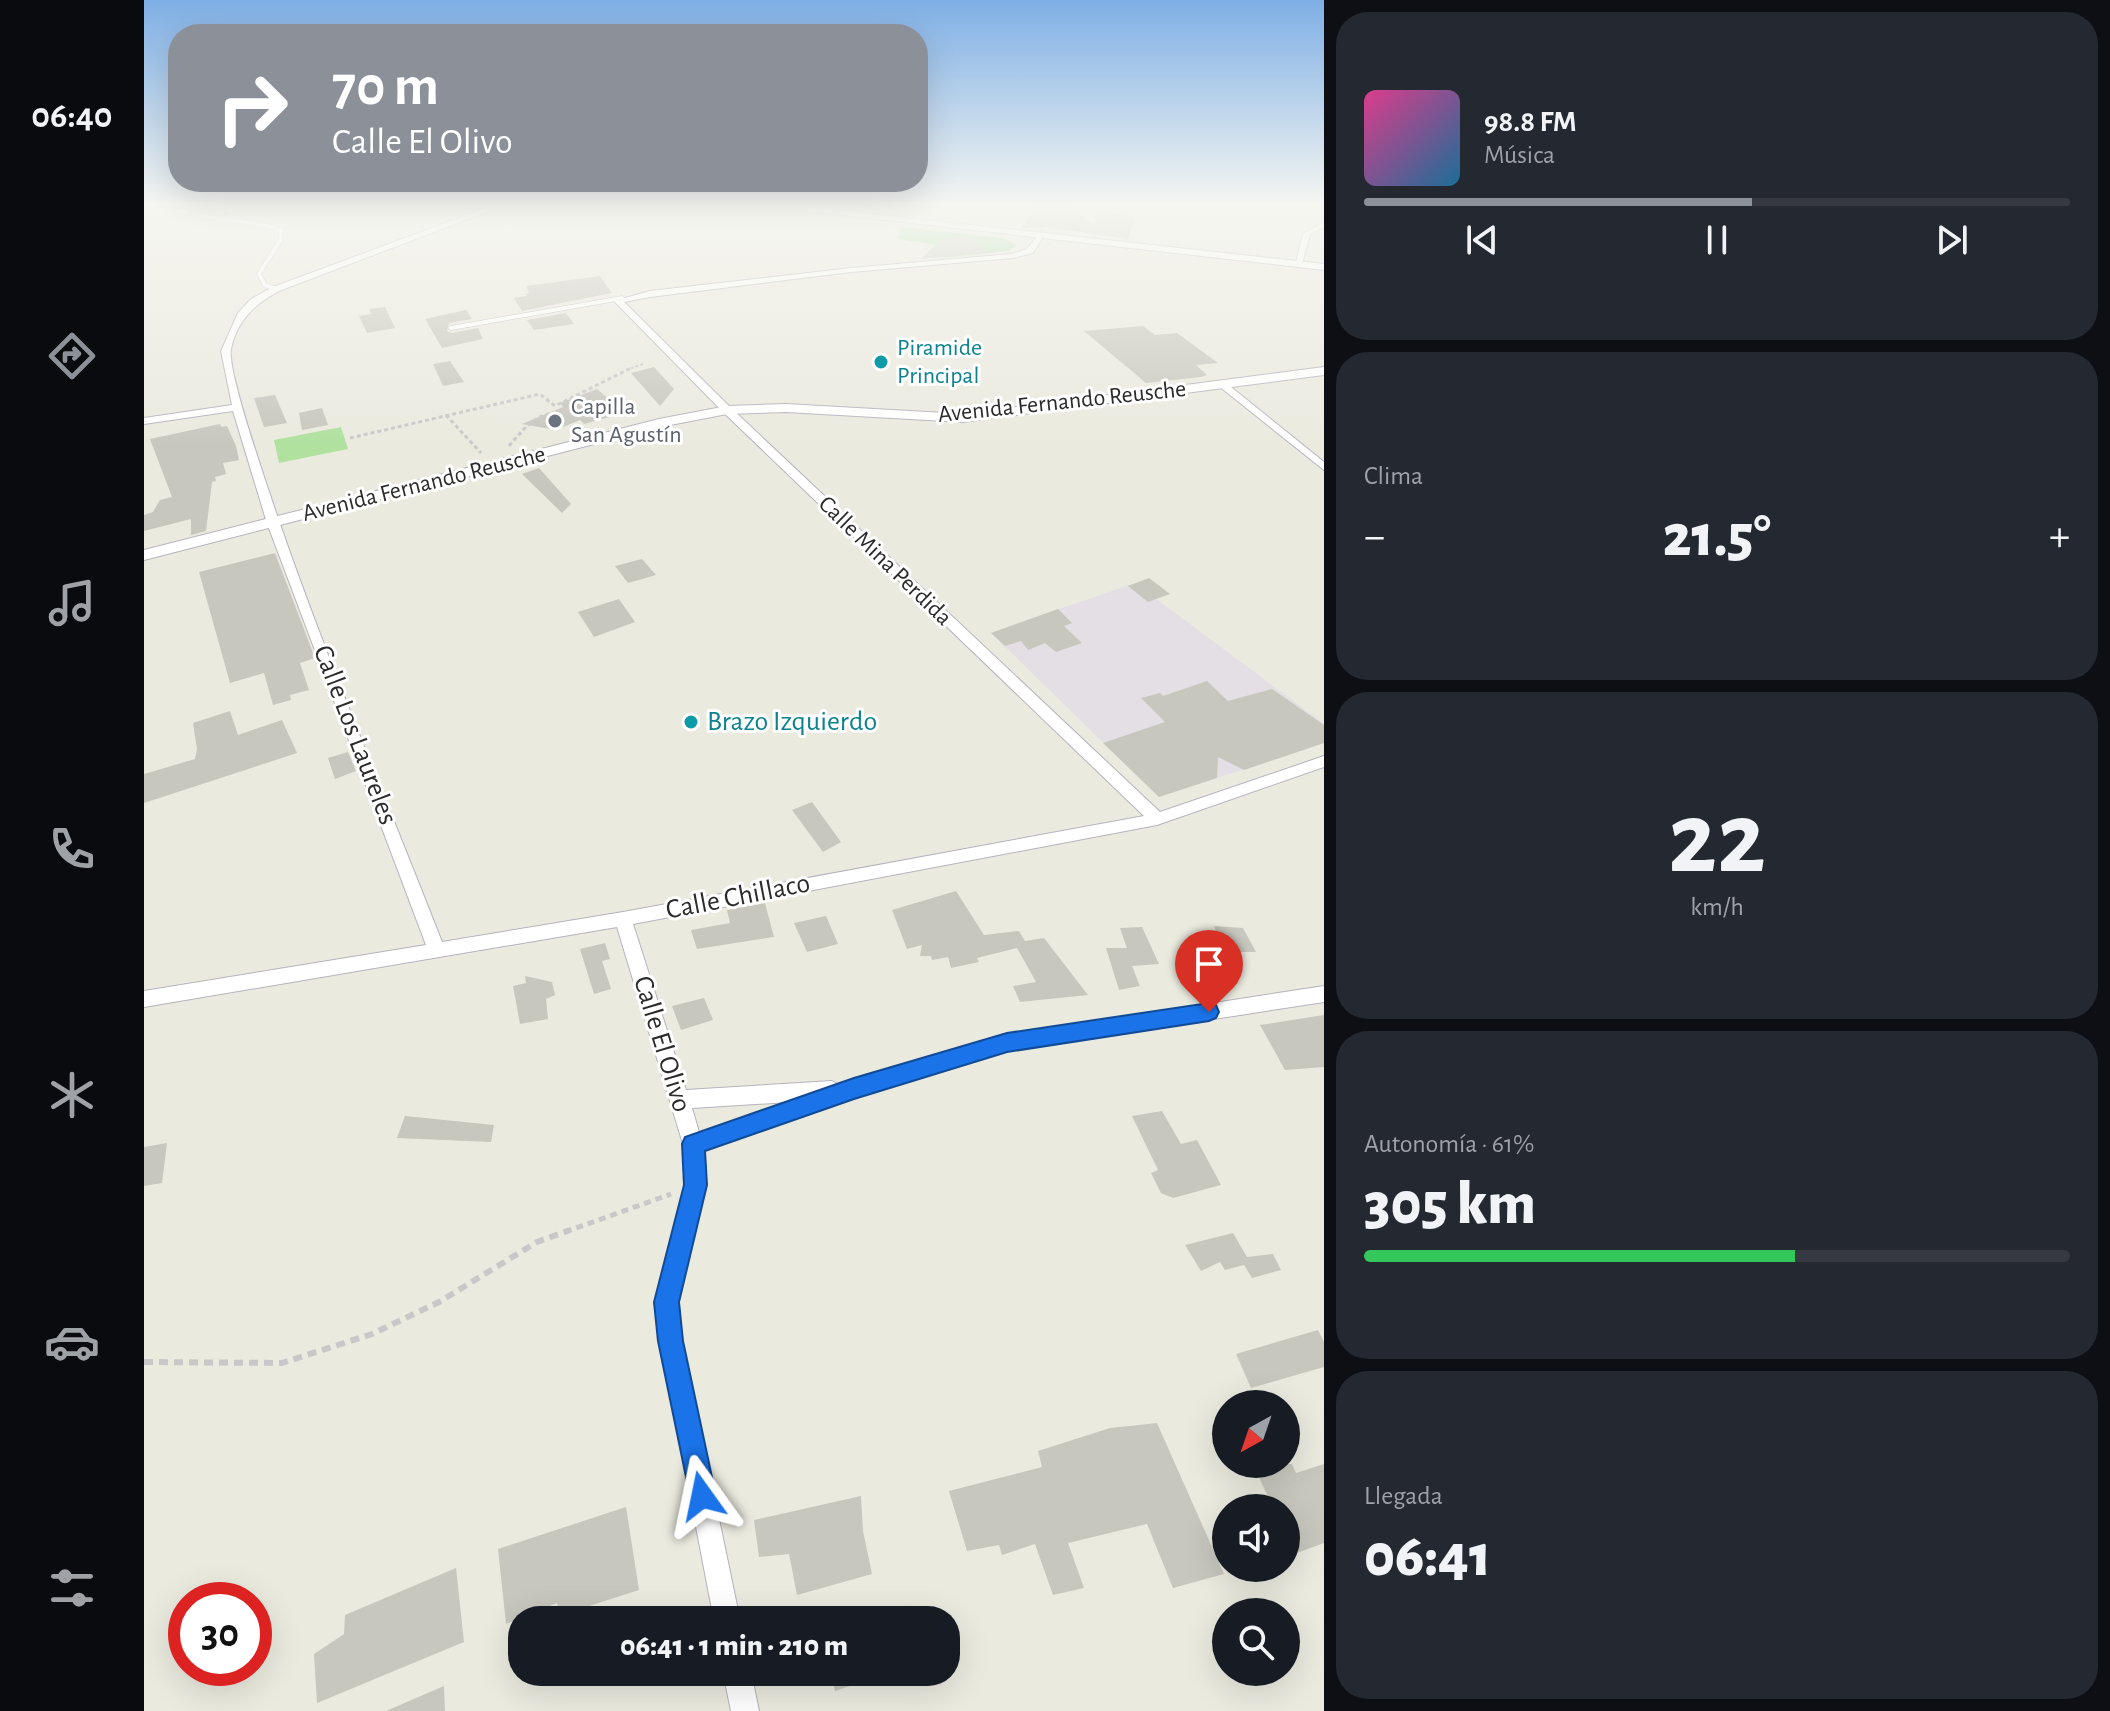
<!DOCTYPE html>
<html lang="es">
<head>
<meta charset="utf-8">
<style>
  body { margin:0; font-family:"Alegreya Sans",sans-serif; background:#242831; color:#f1f3f6; height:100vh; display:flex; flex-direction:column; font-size:30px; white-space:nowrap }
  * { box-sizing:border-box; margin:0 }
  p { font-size:26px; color:#9ea1a6 }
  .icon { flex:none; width:44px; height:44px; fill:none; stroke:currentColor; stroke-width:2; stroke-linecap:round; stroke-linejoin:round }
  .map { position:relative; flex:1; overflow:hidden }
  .side { display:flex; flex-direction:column; gap:12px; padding:12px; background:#0d0f14; width:786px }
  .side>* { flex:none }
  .hud { position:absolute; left:24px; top:24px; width:760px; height:168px; border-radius:32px; box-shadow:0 8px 32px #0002; background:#8c9099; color:#fff; overflow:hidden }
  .needle { width:52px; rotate:220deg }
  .controls { position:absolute; left:1068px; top:1390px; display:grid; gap:16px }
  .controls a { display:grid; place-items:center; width:88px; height:88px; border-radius:50%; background:#171b24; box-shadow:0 8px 32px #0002; font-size:40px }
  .speed { position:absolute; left:24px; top:1582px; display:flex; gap:16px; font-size:40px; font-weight:700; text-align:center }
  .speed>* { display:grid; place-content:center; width:104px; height:104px; border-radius:50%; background:#171b24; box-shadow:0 8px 32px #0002; line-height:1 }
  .speed .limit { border:12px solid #d22; background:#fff; color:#111 }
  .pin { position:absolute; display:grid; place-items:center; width:68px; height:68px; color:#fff; margin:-82px -34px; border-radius:50% 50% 50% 0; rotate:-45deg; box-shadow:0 0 8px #0007 }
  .pin .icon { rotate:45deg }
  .me { position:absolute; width:88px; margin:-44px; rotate:348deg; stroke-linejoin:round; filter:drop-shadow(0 0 6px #0008) }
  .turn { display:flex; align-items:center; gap:28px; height:168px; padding:0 32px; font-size:36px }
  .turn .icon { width:104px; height:104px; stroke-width:2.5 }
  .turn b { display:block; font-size:56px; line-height:68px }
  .big { font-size:60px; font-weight:800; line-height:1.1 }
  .side .tile { flex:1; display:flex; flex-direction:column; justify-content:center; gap:12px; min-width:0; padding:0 28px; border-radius:32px; background:#242831 }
  .side .dial { align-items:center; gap:0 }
  .dial b { font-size:104px; line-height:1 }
  .song { display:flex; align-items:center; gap:24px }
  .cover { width:96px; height:96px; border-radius:12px; background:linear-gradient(135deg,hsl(330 70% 55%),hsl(200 70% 35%)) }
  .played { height:8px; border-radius:4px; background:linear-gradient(90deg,#8c9099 55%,#363941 55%) }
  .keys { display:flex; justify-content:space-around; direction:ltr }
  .heat { display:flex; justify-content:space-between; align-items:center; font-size:44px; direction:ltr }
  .charge { height:12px; border-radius:6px; background:linear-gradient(90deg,#34c759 61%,#363941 0) }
  .trip { position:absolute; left:364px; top:1606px; width:452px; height:80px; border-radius:32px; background:#171b24; box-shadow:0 8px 32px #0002; font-weight:800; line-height:80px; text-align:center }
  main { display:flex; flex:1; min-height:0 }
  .menu { display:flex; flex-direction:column; width:144px; justify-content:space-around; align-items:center; background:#090b0e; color:#9ea1a6 }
  .menu .icon { width:56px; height:56px }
  .menu .current { color:#8c9099 }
  .menu b { font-size:36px; color:#f1f3f6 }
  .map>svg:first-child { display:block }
</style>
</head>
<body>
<main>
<nav class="menu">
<b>06:40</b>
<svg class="icon current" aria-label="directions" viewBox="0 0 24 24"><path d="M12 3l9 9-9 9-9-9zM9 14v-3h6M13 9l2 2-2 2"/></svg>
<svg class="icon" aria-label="music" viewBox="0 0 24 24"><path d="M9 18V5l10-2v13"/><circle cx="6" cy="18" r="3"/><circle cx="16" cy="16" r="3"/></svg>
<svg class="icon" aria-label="phone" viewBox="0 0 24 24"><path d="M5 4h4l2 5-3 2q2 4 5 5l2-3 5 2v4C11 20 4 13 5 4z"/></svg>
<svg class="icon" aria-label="climate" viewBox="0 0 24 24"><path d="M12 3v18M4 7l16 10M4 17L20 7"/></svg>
<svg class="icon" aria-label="car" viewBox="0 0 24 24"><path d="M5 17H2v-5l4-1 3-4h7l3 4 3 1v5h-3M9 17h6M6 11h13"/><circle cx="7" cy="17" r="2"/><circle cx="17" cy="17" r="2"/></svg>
<svg class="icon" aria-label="filters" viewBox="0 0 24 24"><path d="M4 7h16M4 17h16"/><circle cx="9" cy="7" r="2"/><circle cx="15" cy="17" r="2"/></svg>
</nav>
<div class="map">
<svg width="1180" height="1711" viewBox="0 0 1180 1711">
  <rect width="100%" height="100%" fill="#ebeadf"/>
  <!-- industrial -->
  <polygon fill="#e3dfe5" points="991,583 1180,724 1180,743 1015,797 847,633"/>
  <!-- green -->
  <polygon fill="#a3dba2" points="757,227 859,238 873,245 864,251 799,258 789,244 753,239"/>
  <!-- pitch -->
  <polygon fill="#b0e19f" points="197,427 204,449 135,463 130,440"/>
  <!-- building -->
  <g fill="#c7c7be">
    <polygon points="923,205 950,224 952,211 990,217 984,239 902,227 877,228 893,206"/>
    <polygon points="824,236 843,253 777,259 798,239"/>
    <polygon points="456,276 468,293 378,311 370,298 383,296 381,294 385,293 382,286"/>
    <polygon points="241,307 251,328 223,333 215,316 227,314 225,309"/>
    <polygon points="322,310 328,319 305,323 303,331 308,333 334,328 339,339 298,348 281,319"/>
    <polygon points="422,313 430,324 390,330 383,320"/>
    <polygon points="999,326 1011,335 1033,333 1074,363 1052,365 1063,375 1057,377 1002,383 940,331"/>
    <polygon points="306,361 320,382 299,386 289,364"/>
    <polygon points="510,367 530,389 516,406 487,373"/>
    <polygon points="453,389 481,413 440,424 436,420 412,430 378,424 419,407 416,403"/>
    <polygon points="131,395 143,423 120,427 110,398"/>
    <polygon points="178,408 184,425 158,430 155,413"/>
    <polygon points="76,424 77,427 83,426 92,446 95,460 79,463 82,474 71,477 72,481 68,482 62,531 47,535 47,519 0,531 0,515 9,512 16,500 28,497 6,439"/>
    <polygon points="395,468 427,504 418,513 378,474"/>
    <polygon points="131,553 171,658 156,663 165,690 146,695 147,700 129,705 120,673 86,683 55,572"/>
    <polygon points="498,559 512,575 484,583 471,566"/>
    <polygon points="1005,578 1026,594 1004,602 984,586"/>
    <polygon points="475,599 491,622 450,637 434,612"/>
    <polygon points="914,609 928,623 920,626 938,643 912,652 901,643 884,650 877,641 861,646 847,633"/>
    <polygon points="1063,681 1084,701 1128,689 1180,725 1180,743 1100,770 1074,757 1073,778 1015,797 959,743 1021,722 997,698 1016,693 1019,696"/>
    <polygon points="86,711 94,735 138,720 153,753 0,803 0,774 51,759 53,749 49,723"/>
    <polygon points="204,752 212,771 191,779 184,758"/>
    <polygon points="668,802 697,842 679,852 648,810"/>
    <polygon points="812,891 840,935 875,931 881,941 900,938 944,995 876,1002 869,986 892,982 873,948 833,958 835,962 807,968 804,957 788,960 787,956 776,956 778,945 763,949 748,910"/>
    <polygon points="621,903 630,937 553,949 547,930 586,923 583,910"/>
    <polygon points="682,916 694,944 663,952 650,923"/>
    <polygon points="1070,926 1099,928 1112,952 1080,952"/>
    <polygon points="998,927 1015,964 988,966 996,986 975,990 962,948 983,948 976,928"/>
    <polygon points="461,943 466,959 458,961 467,989 450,994 436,949"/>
    <polygon points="381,976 408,982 411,995 402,999 404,1019 376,1024 369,986 382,983"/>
    <polygon points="560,998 569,1020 537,1030 528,1006"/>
    <polygon points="1180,1015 1180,1067 1141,1070 1116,1025"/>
    <polygon points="1018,1111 1037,1144 1053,1140 1077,1185 1029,1198 1017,1193 1007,1173 1014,1170 988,1116"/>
    <polygon points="261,1116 350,1125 347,1142 253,1138"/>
    <polygon points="23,1143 18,1183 0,1186 0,1147"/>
    <polygon points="1089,1233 1103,1257 1129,1254 1137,1270 1108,1278 1100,1265 1081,1270 1076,1262 1057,1271 1041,1245"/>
    <polygon points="1174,1330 1180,1342 1180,1367 1107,1388 1092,1354"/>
    <polygon points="1013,1423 1080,1574 1029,1588 1003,1524 924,1543 940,1588 909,1595 891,1544 858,1555 855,1545 823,1551 805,1491 898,1467 894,1451 966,1428"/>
    <polygon points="1109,1464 1148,1464 1152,1473 1180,1464 1180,1543 1150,1554 1142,1537 1142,1508 1129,1508"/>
    <polygon points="717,1496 719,1531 728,1574 653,1595 645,1554 615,1557 610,1520"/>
    <polygon points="482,1507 495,1590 417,1615 413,1603 362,1624 354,1549"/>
    <polygon points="312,1568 320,1642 173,1703 170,1654 200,1634 201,1615"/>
    <polygon points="686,1672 738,1672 738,1675 691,1691"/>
    <polygon points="300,1686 301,1711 242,1711"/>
  </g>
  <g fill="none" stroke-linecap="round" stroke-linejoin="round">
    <!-- service casing -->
    <g stroke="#b5b3bd" stroke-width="5">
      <g id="service">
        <path d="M21,205C57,223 98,216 136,230L137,239L115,274L121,285L132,289"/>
        <polyline points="307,328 478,298"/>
      </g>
    </g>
    <!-- minor casing -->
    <g stroke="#b5b3bd" stroke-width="2">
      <g id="minor">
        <polygon points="85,205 92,205 87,213 81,213"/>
        <path d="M350,205H361L135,291C111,304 93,320 87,349C84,366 105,430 111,449C164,616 234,778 298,942L479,912L1000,816L579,412L470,301L506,291L707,268L868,254L883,249L894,235H900L889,253L869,258L707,272L506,297L480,302L587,408L1016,812L1180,756V767L1013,825L489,924L542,1090L688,1081L695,1085L863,1035L1180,986V1002L863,1051L710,1098L559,1150L561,1185L534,1302L538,1341L596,1620H570L516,1341L512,1302L541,1185L539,1144L473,927L0,1007V991L282,945L123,523L89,411L0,424V418L88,405L77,351L94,313L107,299L129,287ZM645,1102L555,1132L548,1108Z"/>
        <polygon points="1180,222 1180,227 1166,235 1158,264 1151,266 1159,234"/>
        <polygon points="1076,383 1082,383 1180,462 1180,470 1076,387"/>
        <polygon points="579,1672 607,1672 615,1711 587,1711"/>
      </g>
    </g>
    <!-- tertiary casing -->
    <g stroke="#b5b3bd" stroke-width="2">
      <g id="tertiary">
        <polygon points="610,205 645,205 1180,264 1180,270"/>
        <polygon points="1180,367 1180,375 819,422 642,412 583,414 516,427 0,560 0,550 515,419 583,406 642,404 819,414"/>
      </g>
    </g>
    <!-- path-far3 -->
    <g stroke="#c8c8c8" stroke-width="2" stroke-dasharray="3 2" stroke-linecap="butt">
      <polyline points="871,219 876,205"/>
      <polyline points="482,370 499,364"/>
    </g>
    <!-- path-far2 -->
    <g stroke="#c8c8c8" stroke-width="3" stroke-dasharray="4 3" stroke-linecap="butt">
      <polyline points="302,415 337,453"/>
      <polyline points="206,438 396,394 411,406 487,368"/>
      <path d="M365,446C382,426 396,408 424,414"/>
    </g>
    <!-- path-far1 -->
    <polyline stroke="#c8c8c8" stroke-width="5" stroke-dasharray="7 5" stroke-linecap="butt" points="421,1232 527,1194"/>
    <!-- path -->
    <polyline stroke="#c8c8c8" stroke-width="6" stroke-dasharray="9 6" stroke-linecap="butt" points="0,1362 138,1363 228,1334 295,1302 393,1242 426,1230"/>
    <!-- service -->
    <use href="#service" stroke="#fff" stroke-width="4"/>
    <!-- minor -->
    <use href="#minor" fill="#fff" fill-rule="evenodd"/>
    <!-- tertiary -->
    <use href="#tertiary" fill="#fff" fill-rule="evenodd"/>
  </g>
  <!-- sky -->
  <linearGradient id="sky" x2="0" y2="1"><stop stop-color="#7eafe5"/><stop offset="0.46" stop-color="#f6f6f1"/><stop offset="1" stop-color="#f6f6f1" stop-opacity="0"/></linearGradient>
  <rect width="1180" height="445" fill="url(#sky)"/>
  <!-- route -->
  <polygon fill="#1a73e8" stroke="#114b97" stroke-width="2" points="1065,1003 1072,1005 1075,1012 1072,1018 1065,1021 863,1052 710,1099 561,1151 563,1185 535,1302 539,1341 572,1496 568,1506 558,1510 548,1506 514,1341 510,1302 540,1185 538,1144 541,1137 710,1078 863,1033"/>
  <!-- markers -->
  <g fill="#0f9aa8" stroke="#fff" stroke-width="3">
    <circle cx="737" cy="362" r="8"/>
    <circle cx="547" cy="722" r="8"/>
  </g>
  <circle fill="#6b7280" stroke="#fff" stroke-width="3" cx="411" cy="421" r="8"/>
  <g text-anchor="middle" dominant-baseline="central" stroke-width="6" stroke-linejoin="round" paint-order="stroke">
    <!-- far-culture labels -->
    <g font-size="24" fill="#0d838f" stroke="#fff" text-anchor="start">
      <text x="753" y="348">Piramide<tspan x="753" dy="28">Principal</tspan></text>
    </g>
    <!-- far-street labels -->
    <g font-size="24" fill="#2b2b2b" stroke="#fff">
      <text transform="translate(918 402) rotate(-6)">Avenida Fernando Reusche</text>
      <text transform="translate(280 484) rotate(-14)">Avenida Fernando Reusche</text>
      <text transform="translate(741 561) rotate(44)">Calle Mina Perdida</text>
    </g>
    <!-- far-worship labels -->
    <g font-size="24" fill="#5b616d" stroke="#fff" text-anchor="start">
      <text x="427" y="407">Capilla<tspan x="427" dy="28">San Agustín</tspan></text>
    </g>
    <!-- culture labels -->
    <g font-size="28" fill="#0d838f" stroke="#fff" text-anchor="start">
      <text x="563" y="722">Brazo Izquierdo</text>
    </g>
    <!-- street labels -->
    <g font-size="28" fill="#2b2b2b" stroke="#fff">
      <text transform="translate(211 735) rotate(69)">Calle Los Laureles</text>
      <text transform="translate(594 897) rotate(-11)">Calle Chillaco</text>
      <text transform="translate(518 1044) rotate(73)">Calle El Olivo</text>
    </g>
  </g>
</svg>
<div class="controls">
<a><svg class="needle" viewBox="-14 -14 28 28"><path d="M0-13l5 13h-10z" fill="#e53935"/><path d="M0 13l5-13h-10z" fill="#9ea1a6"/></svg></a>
<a><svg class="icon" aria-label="sound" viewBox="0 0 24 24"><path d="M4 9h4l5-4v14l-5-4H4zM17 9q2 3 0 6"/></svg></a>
<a><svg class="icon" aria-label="search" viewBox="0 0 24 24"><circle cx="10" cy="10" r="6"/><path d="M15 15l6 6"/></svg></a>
</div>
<div class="speed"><div class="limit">30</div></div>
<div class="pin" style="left:1065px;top:1012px;background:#d93025"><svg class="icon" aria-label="arrive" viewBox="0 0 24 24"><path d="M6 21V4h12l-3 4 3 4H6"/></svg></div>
<svg class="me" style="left:558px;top:1496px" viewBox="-20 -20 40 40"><path d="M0-17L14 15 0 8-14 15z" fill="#1a73e8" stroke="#fff" stroke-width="4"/></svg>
<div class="trip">06:41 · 1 min · 210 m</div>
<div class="hud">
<div class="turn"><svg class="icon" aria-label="right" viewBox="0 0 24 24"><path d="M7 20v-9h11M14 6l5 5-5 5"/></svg><div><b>70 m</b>Calle El Olivo</div></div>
</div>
</div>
<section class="side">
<div class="tile">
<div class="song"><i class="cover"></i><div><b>98.8 FM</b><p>Música</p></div></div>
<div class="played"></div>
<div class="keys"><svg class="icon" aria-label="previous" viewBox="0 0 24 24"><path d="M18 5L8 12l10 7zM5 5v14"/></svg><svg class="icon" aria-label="pause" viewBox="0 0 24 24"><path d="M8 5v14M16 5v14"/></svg><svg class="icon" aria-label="next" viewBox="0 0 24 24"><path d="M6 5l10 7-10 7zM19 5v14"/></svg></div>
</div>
<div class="tile"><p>Clima</p>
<div class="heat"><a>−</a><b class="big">21.5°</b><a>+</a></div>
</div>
<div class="tile dial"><b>22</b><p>km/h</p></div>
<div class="tile"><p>Autonomía · 61%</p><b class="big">305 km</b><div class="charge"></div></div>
<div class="tile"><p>Llegada</p><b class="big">06:41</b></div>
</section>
</main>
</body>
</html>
